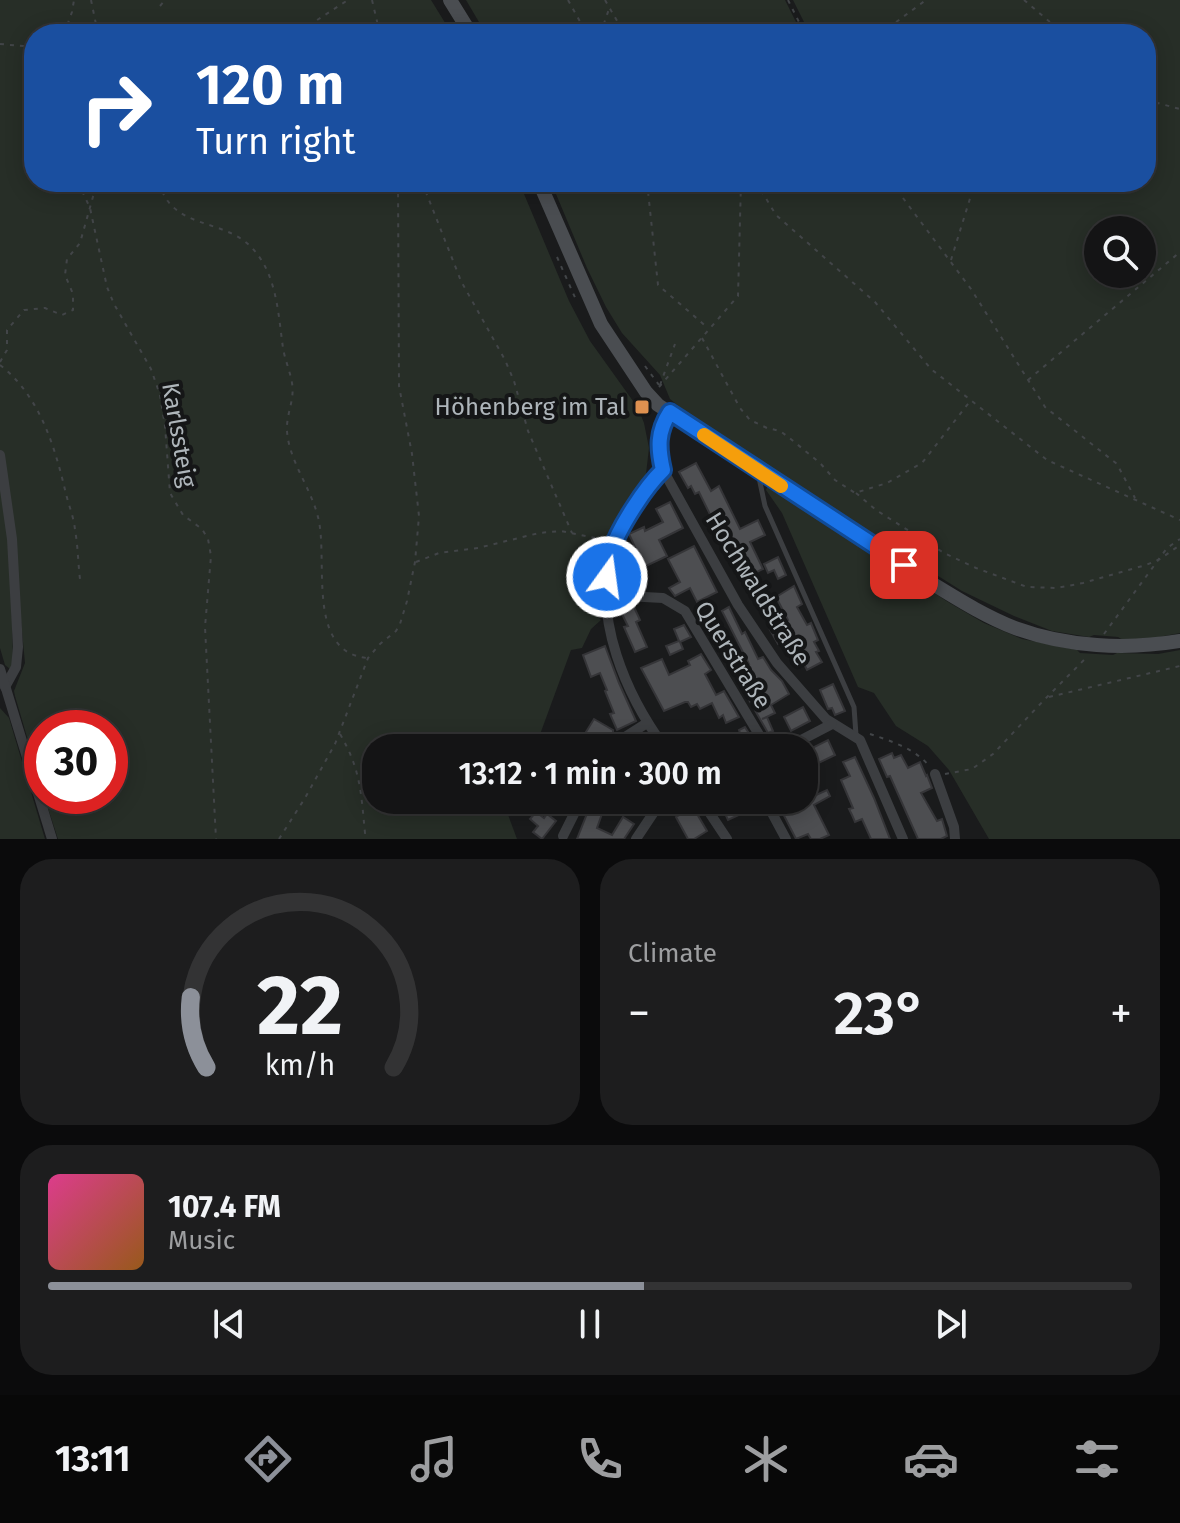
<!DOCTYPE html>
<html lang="en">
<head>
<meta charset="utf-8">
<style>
  body { margin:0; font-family:"Fira Sans",sans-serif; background:#1d1d1e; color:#f1f3f6; height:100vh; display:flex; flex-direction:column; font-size:30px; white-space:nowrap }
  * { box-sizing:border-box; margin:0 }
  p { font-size:26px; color:#9d9ea0 }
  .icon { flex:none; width:44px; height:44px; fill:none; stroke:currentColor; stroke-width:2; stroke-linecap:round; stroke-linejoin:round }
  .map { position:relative; height:839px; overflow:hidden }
  .panel { display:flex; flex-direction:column; gap:20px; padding:20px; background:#0b0b0c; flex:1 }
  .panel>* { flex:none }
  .hud { position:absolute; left:24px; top:24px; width:1132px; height:168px; border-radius:32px; box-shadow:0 4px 20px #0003,0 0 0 2px #333334; background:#1a4fa0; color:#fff; overflow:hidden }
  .fabs { position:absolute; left:1084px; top:216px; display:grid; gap:16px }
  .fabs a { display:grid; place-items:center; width:72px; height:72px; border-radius:50%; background:#141415; box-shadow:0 4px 20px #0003,0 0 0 2px #333334; font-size:40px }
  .speed { position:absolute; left:24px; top:710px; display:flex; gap:16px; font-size:40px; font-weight:700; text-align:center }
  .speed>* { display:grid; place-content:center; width:104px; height:104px; border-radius:50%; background:#141415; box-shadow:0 4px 20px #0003,0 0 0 2px #333334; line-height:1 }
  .speed .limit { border:12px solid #d22; background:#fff; color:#111 }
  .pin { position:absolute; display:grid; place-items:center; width:68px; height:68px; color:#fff; margin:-34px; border-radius:16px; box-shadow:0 4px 12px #0006 }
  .me { position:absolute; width:88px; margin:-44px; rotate:14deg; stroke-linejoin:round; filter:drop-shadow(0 0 6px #0008) }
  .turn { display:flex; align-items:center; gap:28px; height:168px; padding:0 40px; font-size:36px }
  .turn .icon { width:104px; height:104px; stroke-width:2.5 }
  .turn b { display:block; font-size:56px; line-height:68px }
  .big { font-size:60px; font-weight:600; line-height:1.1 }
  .panel .card { flex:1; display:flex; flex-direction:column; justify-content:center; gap:12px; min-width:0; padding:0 28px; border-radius:32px; background:#1d1d1e }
  .panel .dial { align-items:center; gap:0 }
  .dial svg { height:208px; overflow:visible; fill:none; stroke:#333334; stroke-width:7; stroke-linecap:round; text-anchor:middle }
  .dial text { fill:#f1f3f6; stroke:none }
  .song { display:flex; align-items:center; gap:24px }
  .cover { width:96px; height:96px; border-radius:12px; background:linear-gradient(135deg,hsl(330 70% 55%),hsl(30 70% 35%)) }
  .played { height:8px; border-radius:4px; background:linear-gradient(90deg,#8c9099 55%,#333334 55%) }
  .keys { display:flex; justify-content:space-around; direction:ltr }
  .heat { display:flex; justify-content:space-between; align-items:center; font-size:44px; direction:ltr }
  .panel .tiles { flex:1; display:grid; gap:20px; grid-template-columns:1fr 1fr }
  .card:last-child { grid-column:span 2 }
  .trip { position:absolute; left:362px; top:734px; width:456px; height:80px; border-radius:32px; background:#141415; box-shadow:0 4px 20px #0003,0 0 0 2px #333334; font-weight:600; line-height:80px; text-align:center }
  .tab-bar { display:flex; height:128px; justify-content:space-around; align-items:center; background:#080808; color:#9d9ea0 }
  .tab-bar .icon { width:56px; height:56px }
  .tab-bar .active { color:#8c9099 }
  .tab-bar b { font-size:36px; color:#f1f3f6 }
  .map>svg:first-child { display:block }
</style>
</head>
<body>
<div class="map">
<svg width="1180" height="839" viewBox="0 0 1180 839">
  <rect width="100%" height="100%" fill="#1a1b1c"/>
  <!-- green -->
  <g fill="#272e27" fill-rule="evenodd">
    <polygon points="0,0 431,0 452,34 34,34 34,182 519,182 569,301 590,341 638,408 644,423 649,448 646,474 608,544 591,555 566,578 585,603 601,620 591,629 582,648 571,650 535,748 376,748 376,800 512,800 507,812 517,839 58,839 44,796 110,796 110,728 42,728 42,788 15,696 14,691 25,663 20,610 11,582 13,658 13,666 10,669 5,665 0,648"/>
    <polygon points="466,0 785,0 802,34 486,34"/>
    <path d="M793,0H1180V633L1148,639L1123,640L1118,637L1094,635L1089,637L1052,631L1014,616L962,591L760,464L706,428L670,399L660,375L622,333L606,307L587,268L551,182H1146V34H810ZM1098,230H1142V274H1098Z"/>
    <polygon points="768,485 948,602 984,623 1022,639 1077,650 1080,653 1113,655 1117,653 1158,654 1180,650 1180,839 989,839 949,770 928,746 896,726 874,693 858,687 782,513 766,490"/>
    <polygon points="0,708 9,718 45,839 0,839"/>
  </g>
  <!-- building -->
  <g fill="#4d4e51" stroke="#353538" stroke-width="2">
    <polygon points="696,463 711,491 719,486 740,529 758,520 765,535 750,542 763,569 749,576 730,538 723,541 699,492 695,494 691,486 688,488 679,472"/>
    <polygon points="670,502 683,528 659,540 667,556 644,567 629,534 644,527 645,531 663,522 656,509"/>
    <polygon points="694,546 717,592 697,602 690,588 675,596 669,588 680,582 668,559"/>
    <polygon points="778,557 786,575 778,579 774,570 768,573 764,564"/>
    <polygon points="621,567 637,568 636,586 620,585"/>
    <polygon points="596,571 597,584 584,584 583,572"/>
    <polygon points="794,586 802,604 797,607 807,625 811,623 818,640 814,642 819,651 816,652 822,662 807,670 798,652 801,650 794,635 778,644 770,630 788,620 776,597"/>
    <polygon points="634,607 640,620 636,622 647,647 635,652 624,627 628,626 621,612"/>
    <polygon points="729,607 742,634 745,632 758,659 763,657 771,670 782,681 789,694 771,705 775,713 762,719 767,717 773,731 768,733 733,672 749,664 722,611"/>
    <polygon points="684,625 691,637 680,642 683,649 670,655 666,646 679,641 674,629"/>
    <polygon points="605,646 619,683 636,721 617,730 610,714 614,713 605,691 607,690 600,673 591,677 583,655"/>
    <polygon points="701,654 711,670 705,674 716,695 724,691 739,717 726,723 723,715 719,718 712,703 700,709 697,704 691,707 688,702 685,702 664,711 641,668 662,659 669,675 690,665 688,661"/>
    <polygon points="833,684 845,711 835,715 832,708 828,709 820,690"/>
    <polygon points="803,707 810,721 791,731 784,717"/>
    <polygon points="594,719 613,730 613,733 602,748 576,748"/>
    <polygon points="745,727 758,748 718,748 718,746 742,739 739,730"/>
    <polygon points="641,737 647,748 625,748 630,743"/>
    <polygon points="828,740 835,755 804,770 804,752"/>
    <polygon points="892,753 894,758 901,755 908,768 920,762 926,776 927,775 932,788 921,793 937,821 942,819 947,836 941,839 918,839 890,776 887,777 879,759"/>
    <polygon points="855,757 874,798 890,839 871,839 862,819 855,822 852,815 849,809 853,808 841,780 850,776 843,762"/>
    <polygon points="827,790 830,796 814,805 829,835 820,839 811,839 808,834 796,839 776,800 789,800 792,806"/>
    <polygon points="737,801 743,813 728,820 722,807"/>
    <polygon points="590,806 603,811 597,828 612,835 623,817 634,824 624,839 577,839"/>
    <polygon points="693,807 707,831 694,839 688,839 676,817"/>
    <polygon points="536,812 544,818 547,814 556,821 542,839 533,832 538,826 530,819"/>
  </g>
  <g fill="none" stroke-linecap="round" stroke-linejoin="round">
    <!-- path -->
    <g stroke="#424548" stroke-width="2" stroke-dasharray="4 6" stroke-linecap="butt">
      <polyline points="91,0 98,34"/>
      <polyline points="372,0 380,34"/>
      <polyline points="568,0 587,34"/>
      <polyline points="605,0 620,26 629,34"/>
      <polyline points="788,0 805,34"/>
      <polyline points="1024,0 1064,34"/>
      <polyline points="160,6 165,0"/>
      <polyline points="64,34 72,12 74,0"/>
      <polyline points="303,34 314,22 348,0"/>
      <polyline points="602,34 602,29 609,9"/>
      <polyline points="880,34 926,0"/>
      <polyline points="0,44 34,47"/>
      <polyline points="1146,100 1180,109"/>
      <polyline points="78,182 90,208 107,287 114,304 151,369 160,395 165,426 170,493 183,515 202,529 208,539 211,556 205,627 216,839"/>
      <path d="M159,182C171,229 220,218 249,245C277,271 278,313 283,348C285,360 290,371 292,383C295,400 286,414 287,431C289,461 311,488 318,517C329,559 305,652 367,658"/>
      <polyline points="422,182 461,281 505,360 514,381 528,431 572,533"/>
      <polyline points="647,182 658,285 708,328"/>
      <polyline points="756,182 776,215 875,302 931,369 1047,460 1180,520"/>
      <polyline points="891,182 971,289 1045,407 1117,464 1135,498"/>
      <polyline points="557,257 577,302"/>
      <polyline points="951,260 972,192 967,182"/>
      <polyline points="702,338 740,408 750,420 767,428 780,431 787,436 820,463 835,480 855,493 887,483 922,463 971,400"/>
      <polyline points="0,362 7,350 7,330 24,310 45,308 62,315 73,310 73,294 65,275 67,259 80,243 96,186 99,182"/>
      <path d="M0,365C40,396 55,447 66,494C69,506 74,518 75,530C78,546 78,563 80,579L77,583"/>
      <polyline points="645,366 659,385"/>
      <polyline points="1028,380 1180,252"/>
      <polyline points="660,385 675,344"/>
      <polyline points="659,387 738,296 741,182"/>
      <polyline points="856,493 876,510 944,553 976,568 1027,587 1057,588 1083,583 1146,565 1160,559 1180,545"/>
      <polyline points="416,562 439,553 478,548 539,533 561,531 605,540"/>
      <polyline points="1104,634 1167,548 1180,539"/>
      <polyline points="1049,697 1180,666"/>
      <path d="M340,734C361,770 361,793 365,833L364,839"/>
      <path d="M870,734C891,741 916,749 930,767"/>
      <polyline points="945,774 972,769 993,754 1046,698 1086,658"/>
      <polyline points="279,839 305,798 335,744 368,658 380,644 396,631 400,624 407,601 415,562 419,516 412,454 399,386 398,182"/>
    </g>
    <!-- lane -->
    <polyline stroke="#3c3e41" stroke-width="5" points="758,473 765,506 854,707 856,735"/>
    <!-- street -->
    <g stroke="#3c3e41" stroke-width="10">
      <polyline points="670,412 662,425 659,440 663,470 738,605 777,663 826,719 860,740 903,839"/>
      <polyline points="0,455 12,539 18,647 16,667 5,687"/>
      <path d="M663,470C649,483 639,498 630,515C623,527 615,539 611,553C593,619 626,695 665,748"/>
      <polyline points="607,595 663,598 685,611 767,748"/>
      <polyline points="0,669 52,839"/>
      <polyline points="614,748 625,737 647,723"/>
      <polyline points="786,748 832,724"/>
      <polyline points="935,774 954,827 955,839"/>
      <polyline points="701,800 727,839"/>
      <polyline points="765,800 786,839"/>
      <polyline points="563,836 581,800"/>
      <polyline points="636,839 654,812 666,800"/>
    </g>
    <!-- secondary -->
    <g stroke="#4a4d51" stroke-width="14">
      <polyline points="450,0 471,34"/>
      <path d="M539,182L601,324L646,392L658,405L928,581C956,598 984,616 1015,628C1067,647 1126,650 1180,641"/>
    </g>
  </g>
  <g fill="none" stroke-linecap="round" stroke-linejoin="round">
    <!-- route casing -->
    <g stroke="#114b97" stroke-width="20">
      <path id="route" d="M607,577C608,569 609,560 611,552C618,529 645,487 663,470C658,448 657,432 670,412L904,565"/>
    </g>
    <!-- route -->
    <use href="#route" stroke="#1a73e8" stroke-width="14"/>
    <!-- slow -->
    <polyline stroke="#f59e0b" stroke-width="14" points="704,435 781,486"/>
  </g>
  <!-- markers -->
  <rect fill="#df9150" stroke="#151617" stroke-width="3" x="634" y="399" width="16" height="16" rx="4"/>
  <g text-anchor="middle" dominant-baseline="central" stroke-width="8" stroke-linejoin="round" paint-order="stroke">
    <!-- poi labels -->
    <g font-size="24" fill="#aeb5ba" stroke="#151617" text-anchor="end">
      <text x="626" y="407">Höhenberg im Tal</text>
    </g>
    <!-- street labels -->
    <g font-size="24" fill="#aeb5ba" stroke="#151617">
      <text transform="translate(179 435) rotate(80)">Karlssteig</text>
      <text transform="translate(758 589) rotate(58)">Hochwaldstraße</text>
      <text transform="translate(733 655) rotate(58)">Querstraße</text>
    </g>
  </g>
</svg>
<div class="fabs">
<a><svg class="icon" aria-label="search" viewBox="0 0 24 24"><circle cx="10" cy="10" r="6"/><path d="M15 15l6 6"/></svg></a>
</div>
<div class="speed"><div class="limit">30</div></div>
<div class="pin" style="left:904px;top:565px;background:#d93025"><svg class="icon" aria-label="arrive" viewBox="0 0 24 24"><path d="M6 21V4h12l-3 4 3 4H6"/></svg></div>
<svg class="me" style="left:607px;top:577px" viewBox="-20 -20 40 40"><circle r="17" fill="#1a73e8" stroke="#fff" stroke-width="3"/><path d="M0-11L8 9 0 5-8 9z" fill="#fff"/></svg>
<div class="trip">13:12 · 1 min · 300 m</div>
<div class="hud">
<div class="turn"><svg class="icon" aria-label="right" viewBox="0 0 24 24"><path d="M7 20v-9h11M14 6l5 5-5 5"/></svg><div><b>120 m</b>Turn right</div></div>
</div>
</div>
<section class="panel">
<div class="tiles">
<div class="card dial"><svg viewBox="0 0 100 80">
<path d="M14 69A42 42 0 1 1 86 69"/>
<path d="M14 69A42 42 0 0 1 8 42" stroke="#8c9099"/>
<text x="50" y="56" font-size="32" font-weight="700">22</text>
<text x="50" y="72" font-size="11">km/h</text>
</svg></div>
<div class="card"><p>Climate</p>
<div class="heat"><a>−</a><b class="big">23°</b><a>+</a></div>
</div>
<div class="card">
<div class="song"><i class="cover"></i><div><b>107.4 FM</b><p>Music</p></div></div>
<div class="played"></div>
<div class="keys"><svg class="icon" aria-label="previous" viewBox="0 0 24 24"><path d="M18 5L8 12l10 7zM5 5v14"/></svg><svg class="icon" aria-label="pause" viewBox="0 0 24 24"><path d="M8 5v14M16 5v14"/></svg><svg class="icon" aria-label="next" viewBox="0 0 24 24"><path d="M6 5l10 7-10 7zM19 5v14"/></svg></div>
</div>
</div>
</section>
<nav class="tab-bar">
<b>13:11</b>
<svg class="icon active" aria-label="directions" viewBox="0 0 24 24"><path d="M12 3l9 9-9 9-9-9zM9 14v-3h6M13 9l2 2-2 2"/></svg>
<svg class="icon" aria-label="music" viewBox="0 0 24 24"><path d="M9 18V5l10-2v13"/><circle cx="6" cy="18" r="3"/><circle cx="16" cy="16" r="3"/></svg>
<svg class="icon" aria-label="phone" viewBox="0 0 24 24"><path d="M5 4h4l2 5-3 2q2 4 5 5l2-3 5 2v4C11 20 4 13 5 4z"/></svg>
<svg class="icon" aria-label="climate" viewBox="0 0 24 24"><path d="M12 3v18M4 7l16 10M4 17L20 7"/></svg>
<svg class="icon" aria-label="car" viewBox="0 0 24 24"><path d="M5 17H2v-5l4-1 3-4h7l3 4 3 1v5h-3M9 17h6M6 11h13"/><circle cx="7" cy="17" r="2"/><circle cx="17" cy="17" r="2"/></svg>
<svg class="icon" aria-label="filters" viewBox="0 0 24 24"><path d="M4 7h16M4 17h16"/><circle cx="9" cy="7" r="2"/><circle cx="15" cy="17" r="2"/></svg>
</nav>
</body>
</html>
